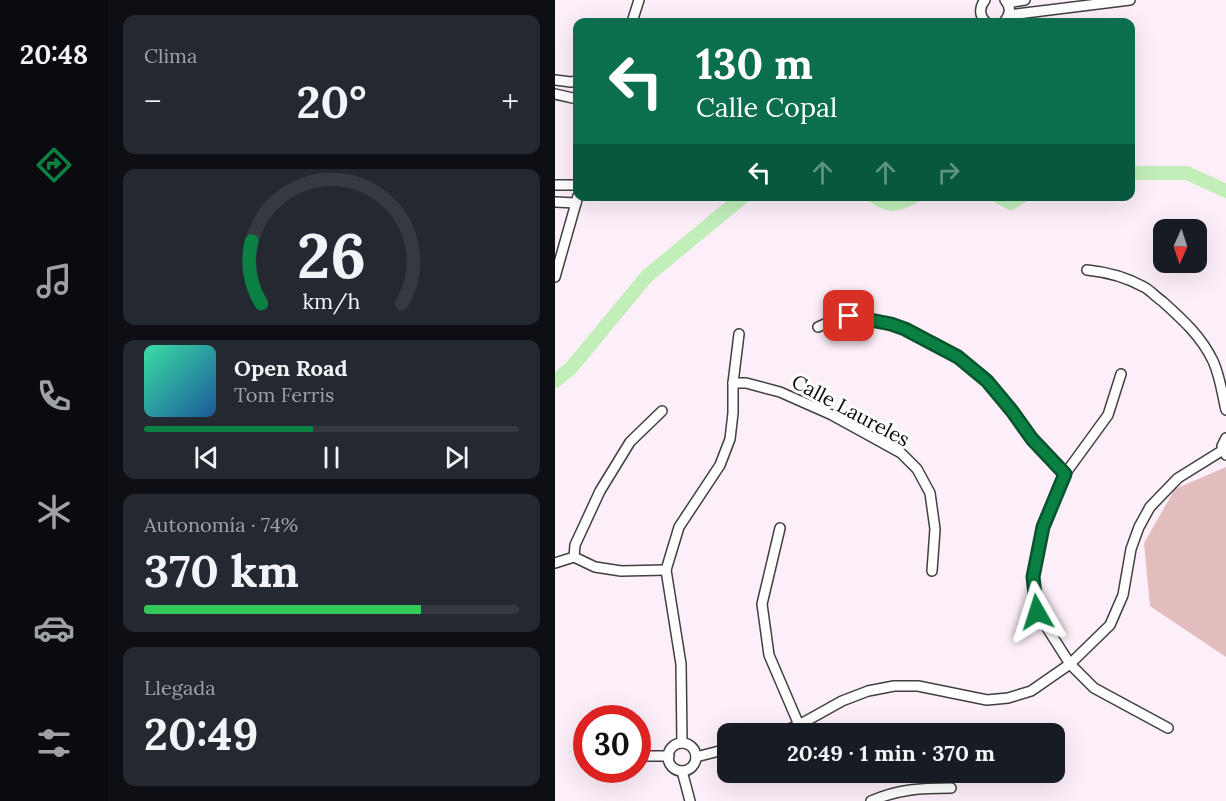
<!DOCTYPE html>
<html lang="es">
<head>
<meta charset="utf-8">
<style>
  body { margin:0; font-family:Lora,serif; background:#242831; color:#f1f3f6; height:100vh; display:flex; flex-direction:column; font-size:22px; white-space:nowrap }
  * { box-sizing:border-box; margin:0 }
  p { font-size:20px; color:#9ea1a6 }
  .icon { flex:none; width:33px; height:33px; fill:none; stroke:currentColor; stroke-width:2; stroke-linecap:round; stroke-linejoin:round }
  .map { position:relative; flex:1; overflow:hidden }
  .details { display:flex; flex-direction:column; gap:15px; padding:15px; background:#0d0f14; width:447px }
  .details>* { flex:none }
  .banner { position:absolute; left:18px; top:18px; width:562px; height:183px; border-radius:12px; box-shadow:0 6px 24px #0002; background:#0b6e4f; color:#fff; overflow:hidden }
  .needle { width:39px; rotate:183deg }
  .buttons { position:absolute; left:598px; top:219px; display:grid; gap:12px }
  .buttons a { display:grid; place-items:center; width:54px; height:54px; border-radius:12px; background:#171b24; box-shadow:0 6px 24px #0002; font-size:30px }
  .speed { position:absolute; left:18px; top:705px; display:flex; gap:12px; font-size:30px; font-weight:700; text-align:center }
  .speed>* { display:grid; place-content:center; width:78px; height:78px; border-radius:50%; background:#171b24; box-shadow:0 6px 24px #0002; line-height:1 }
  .speed .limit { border:9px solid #d22; background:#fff; color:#111 }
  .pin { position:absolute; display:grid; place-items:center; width:51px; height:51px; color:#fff; margin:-26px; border-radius:12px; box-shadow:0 3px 9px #0006 }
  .me { position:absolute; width:66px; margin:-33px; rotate:354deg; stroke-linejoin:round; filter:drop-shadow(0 0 4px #0008) }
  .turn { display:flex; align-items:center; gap:21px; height:126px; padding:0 24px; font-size:27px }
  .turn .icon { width:78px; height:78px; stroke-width:2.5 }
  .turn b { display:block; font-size:42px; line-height:51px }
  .lanes { display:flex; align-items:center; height:57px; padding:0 24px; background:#0003; justify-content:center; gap:30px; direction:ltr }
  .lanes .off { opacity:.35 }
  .big { font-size:45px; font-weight:700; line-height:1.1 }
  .details .card { flex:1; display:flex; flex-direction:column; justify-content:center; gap:9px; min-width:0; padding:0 21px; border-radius:12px; background:#242831 }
  .details .dial { align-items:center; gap:0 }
  .dial svg { height:156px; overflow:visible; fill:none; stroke:#363941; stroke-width:7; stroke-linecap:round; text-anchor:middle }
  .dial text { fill:#f1f3f6; stroke:none }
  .song { display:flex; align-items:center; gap:18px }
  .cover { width:72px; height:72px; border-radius:9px; background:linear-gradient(135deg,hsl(160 70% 55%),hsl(210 70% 35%)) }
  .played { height:6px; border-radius:3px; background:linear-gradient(90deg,#0b8043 45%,#363941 45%) }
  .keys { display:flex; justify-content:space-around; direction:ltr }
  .heat { display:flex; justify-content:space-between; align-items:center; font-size:33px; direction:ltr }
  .charge { height:9px; border-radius:4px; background:linear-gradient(90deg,#34c759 74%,#363941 0) }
  .trip { position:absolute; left:162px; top:723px; width:348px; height:60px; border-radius:12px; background:#171b24; box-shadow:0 6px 24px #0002; font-weight:700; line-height:60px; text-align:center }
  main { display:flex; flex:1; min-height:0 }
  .tab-bar { display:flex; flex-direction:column; width:108px; justify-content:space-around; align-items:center; background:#090b0e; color:#9ea1a6 }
  .tab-bar .icon { width:42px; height:42px }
  .tab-bar .on { color:#0b8043 }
  .tab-bar b { font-size:27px; color:#f1f3f6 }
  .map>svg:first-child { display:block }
</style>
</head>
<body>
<main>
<nav class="tab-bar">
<b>20:48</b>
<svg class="icon on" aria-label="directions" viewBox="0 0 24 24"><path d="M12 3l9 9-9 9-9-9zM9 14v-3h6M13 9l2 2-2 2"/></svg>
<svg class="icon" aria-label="music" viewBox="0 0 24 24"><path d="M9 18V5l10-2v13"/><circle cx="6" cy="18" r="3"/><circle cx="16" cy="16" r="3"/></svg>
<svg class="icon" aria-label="phone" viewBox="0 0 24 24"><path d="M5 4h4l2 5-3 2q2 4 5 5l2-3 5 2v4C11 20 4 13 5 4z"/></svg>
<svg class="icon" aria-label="climate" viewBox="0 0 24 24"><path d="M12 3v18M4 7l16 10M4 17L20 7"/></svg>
<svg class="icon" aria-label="car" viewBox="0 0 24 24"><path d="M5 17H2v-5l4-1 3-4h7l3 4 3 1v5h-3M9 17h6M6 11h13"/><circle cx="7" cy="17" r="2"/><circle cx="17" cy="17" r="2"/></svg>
<svg class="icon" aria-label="filters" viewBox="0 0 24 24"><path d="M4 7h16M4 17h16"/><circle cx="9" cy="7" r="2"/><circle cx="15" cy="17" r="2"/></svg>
</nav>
<section class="details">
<div class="card"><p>Clima</p>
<div class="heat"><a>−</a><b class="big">20°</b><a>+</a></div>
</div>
<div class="card dial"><svg viewBox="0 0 100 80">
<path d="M14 69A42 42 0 1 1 86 69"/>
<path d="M14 69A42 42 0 0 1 9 37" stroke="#0b8043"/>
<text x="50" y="56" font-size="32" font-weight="700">26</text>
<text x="50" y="72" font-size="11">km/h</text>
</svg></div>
<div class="card">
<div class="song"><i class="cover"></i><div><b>Open Road</b><p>Tom Ferris</p></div></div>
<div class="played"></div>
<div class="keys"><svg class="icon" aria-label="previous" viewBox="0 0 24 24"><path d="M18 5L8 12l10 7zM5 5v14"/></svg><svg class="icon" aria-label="pause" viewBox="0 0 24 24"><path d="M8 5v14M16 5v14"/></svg><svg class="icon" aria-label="next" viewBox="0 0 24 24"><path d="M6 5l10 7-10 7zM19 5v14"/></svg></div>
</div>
<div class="card"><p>Autonomía · 74%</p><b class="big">370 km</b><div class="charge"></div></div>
<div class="card"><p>Llegada</p><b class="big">20:49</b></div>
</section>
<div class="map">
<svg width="671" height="801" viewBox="0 0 671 801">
  <rect width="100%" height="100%" fill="#fdeff9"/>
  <!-- grass -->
  <polygon fill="#e3bcbe" points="671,467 671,657 595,606 589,543 620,489"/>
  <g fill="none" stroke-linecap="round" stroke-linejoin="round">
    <!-- river -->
    <g stroke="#c2eeba" stroke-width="14">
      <polyline points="576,173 632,173 671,191"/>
      <path d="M319,196C335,208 343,205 360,196"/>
      <polyline points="443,196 456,203 467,196"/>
      <polyline points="0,381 16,368 92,276 189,196"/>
    </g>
    <!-- minor casing -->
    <g stroke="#404040" stroke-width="12">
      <g id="minor">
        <path d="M430,0C424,7 424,16 431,22"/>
        <polyline points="452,3 470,0"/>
        <polyline points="454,15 575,0"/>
        <polyline points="77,22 84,0"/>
        <path d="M449,22C455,15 457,7 450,0"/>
        <polyline points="0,80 16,82 22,81"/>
        <polyline points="0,94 22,99"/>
        <polyline points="0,185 22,185"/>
        <polyline points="0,202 21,203"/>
        <path d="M532,270C552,272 571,277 589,287C595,290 601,297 607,301C627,319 646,336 658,361C665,376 667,393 671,410"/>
        <polyline points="0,277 23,196"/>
        <polyline points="263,327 283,318 294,316 305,317 350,329 403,357 432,381 457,411 477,439 510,474"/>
        <polyline points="566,374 553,415 510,474 488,527 478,577 482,612 515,664 539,688 613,728"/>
        <polyline points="178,383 191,383 225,392 277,415 346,453 362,469 375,493 380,529 377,571"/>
        <polyline points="671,455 667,446 671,438"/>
        <polyline points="225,528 207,604 214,655 244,725"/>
        <polyline points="19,557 20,545 45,491 75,442 107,411"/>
        <polyline points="0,563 19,557 40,567 66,571 111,570"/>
        <polyline points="221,734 244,725 287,701 313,691 339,686 363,686 432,700 453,698 476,691 515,664 555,625 568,595 576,549 584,527 595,507 623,478 668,450"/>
        <polyline points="127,743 126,664 111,570 124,527 165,465 175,439 178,413 178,383 184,334"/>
        <circle cx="127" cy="757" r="14"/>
        <polyline points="29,744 32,744"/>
        <polyline points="82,756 114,756"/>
        <polyline points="141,757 172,749"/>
        <polyline points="127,771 135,801"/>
        <path d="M316,801C344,789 366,788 396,788"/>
      </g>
    </g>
    <!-- minor -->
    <use href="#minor" stroke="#fff" stroke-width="9"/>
  </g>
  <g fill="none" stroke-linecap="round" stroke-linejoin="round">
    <!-- route casing -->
    <g stroke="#07532c" stroke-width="15">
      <polyline id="route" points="294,316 336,324 350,329 403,357 432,381 457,411 477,439 510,474 488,527 478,577 482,612"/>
    </g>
    <!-- route -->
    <use href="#route" stroke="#0b8043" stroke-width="10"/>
  </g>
  <g text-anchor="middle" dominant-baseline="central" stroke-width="6" stroke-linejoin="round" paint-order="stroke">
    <!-- street labels -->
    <g font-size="20" fill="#0d0d0d" stroke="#fff">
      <text transform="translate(296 410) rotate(28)">Calle Laureles</text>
    </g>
  </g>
</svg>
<div class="buttons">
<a><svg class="needle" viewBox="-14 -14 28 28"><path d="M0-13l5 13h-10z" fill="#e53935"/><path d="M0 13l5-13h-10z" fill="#9ea1a6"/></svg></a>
</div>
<div class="speed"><div class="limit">30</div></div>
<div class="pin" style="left:294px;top:316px;background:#d93025"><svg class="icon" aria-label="arrive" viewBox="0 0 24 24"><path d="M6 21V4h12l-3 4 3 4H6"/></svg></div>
<svg class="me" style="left:482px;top:612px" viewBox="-20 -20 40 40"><path d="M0-17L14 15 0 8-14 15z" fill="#0b8043" stroke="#fff" stroke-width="4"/></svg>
<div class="trip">20:49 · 1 min · 370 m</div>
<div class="banner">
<div class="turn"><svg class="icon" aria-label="left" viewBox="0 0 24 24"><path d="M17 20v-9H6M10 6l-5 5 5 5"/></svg><div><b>130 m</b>Calle Copal</div></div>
<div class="lanes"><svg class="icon" aria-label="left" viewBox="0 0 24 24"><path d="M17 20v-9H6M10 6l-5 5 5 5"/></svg><svg class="icon off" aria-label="ahead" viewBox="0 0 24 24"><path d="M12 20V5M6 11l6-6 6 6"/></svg><svg class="icon off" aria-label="ahead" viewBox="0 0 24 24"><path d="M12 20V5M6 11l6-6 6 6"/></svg><svg class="icon off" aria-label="right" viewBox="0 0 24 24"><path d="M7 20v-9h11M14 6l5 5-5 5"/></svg></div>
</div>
</div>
</main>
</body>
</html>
